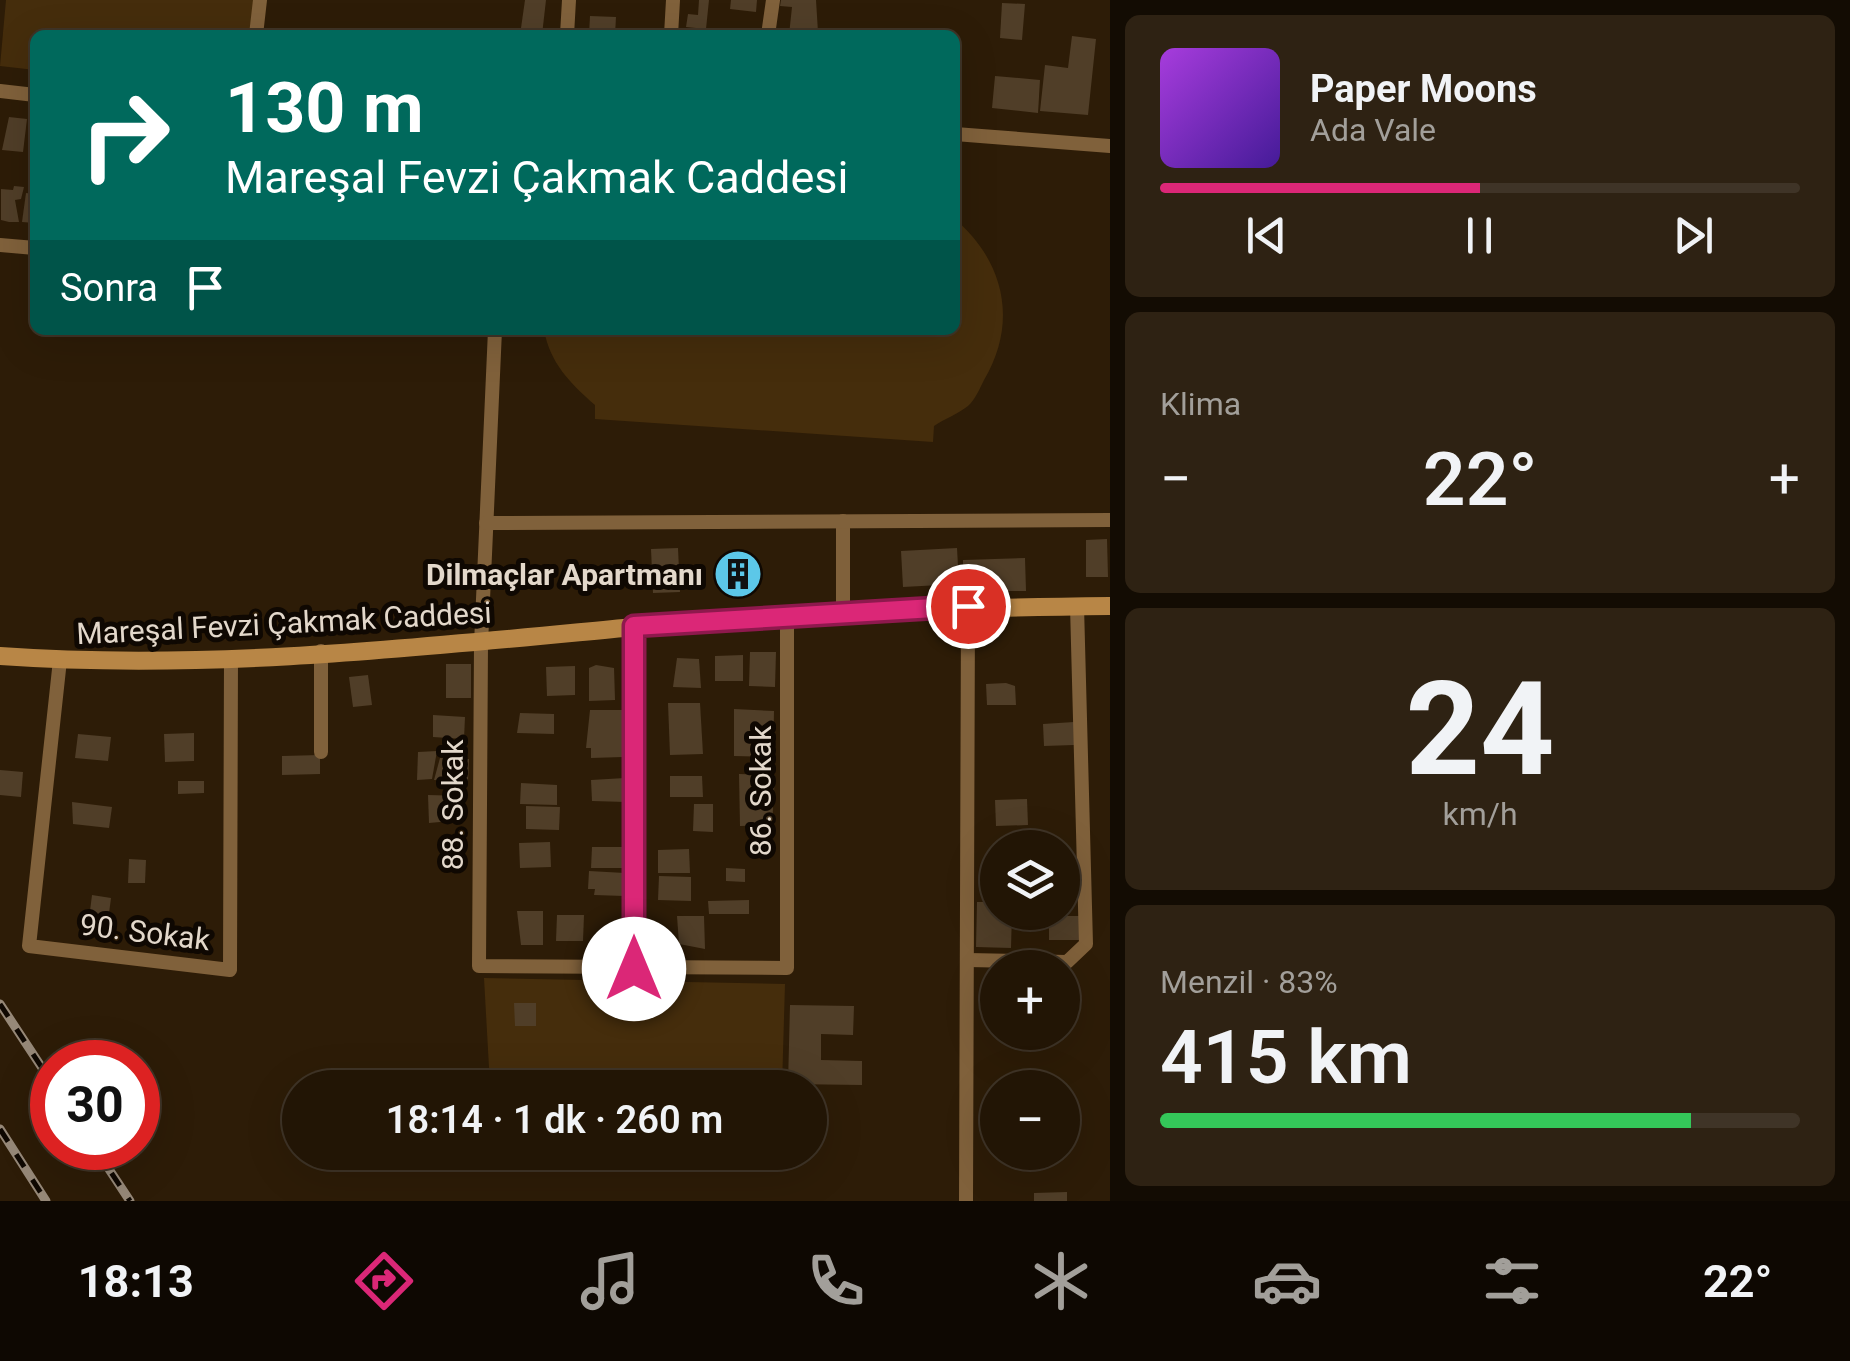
<!DOCTYPE html>
<html lang="tr">
<head>
<meta charset="utf-8">
<style>
  body { margin:0; font-family:Roboto,sans-serif; background:#2e2213; color:#f1f3f6; height:100vh; display:flex; flex-direction:column; font-size:38px; white-space:nowrap }
  * { box-sizing:border-box; margin:0 }
  p { font-size:32px; color:#a29f9a }
  .icon { flex:none; width:55px; height:55px; fill:none; stroke:currentColor; stroke-width:2; stroke-linecap:round; stroke-linejoin:round }
  .map { position:relative; flex:1; overflow:hidden }
  .drawer { display:flex; flex-direction:column; gap:15px; padding:15px; background:#130c03; width:740px }
  .drawer>* { flex:none }
  .hud { position:absolute; left:30px; top:30px; width:930px; height:305px; border-radius:15px; box-shadow:0 10px 40px #0002,0 0 0 2px #3f3427; background:#00695c; color:#fff; overflow:hidden }
  .controls { position:absolute; left:980px; top:830px; display:grid; gap:20px }
  .controls a { display:grid; place-items:center; width:100px; height:100px; border-radius:50%; background:#221505; box-shadow:0 10px 40px #0002,0 0 0 2px #3f3427; font-size:50px }
  .speed { position:absolute; left:30px; top:1040px; display:flex; gap:20px; font-size:50px; font-weight:700; text-align:center }
  .speed>* { display:grid; place-content:center; width:130px; height:130px; border-radius:50%; background:#221505; box-shadow:0 10px 40px #0002,0 0 0 2px #3f3427; line-height:1 }
  .speed .limit { border:15px solid #d22; background:#fff; color:#111 }
  .pin { position:absolute; display:grid; place-items:center; width:85px; height:85px; color:#fff; margin:-42px; border:5px solid #fff; border-radius:50%; box-shadow:0 2px 10px #0007 }
  .me { position:absolute; width:110px; margin:-55px; rotate:0deg; stroke-linejoin:round; filter:drop-shadow(0 0 8px #0008) }
  .turn { display:flex; align-items:center; gap:35px; height:210px; padding:0 30px; font-size:45px }
  .turn .icon { width:130px; height:130px; stroke-width:2.5 }
  .turn b { display:block; font-size:70px; line-height:85px }
  .then { display:flex; align-items:center; height:95px; padding:0 30px; background:#0003; gap:20px; font-size:38px }
  .big { font-size:75px; font-weight:600; line-height:1.1 }
  .drawer .card { flex:1; display:flex; flex-direction:column; justify-content:center; gap:15px; min-width:0; padding:0 35px; border-radius:15px; background:#2e2213 }
  .drawer .dial { align-items:center; gap:0 }
  .dial b { font-size:130px; line-height:1 }
  .song { display:flex; align-items:center; gap:30px }
  .cover { width:120px; height:120px; border-radius:15px; background:linear-gradient(135deg,hsl(280 70% 55%),hsl(260 70% 35%)) }
  .played { height:10px; border-radius:5px; background:linear-gradient(90deg,#db2777 50%,#3f3427 50%) }
  .keys { display:flex; justify-content:space-around; direction:ltr }
  .heat { display:flex; justify-content:space-between; align-items:center; font-size:55px; direction:ltr }
  .charge { height:15px; border-radius:8px; background:linear-gradient(90deg,#34c759 83%,#3f3427 0) }
  .trip { position:absolute; left:282px; top:1070px; width:545px; height:100px; border-radius:50px; background:#221505; box-shadow:0 10px 40px #0002,0 0 0 2px #3f3427; font-weight:600; line-height:100px; text-align:center }
  .menu { display:flex; height:160px; justify-content:space-around; align-items:center; background:#0e0802; color:#a29f9a }
  .menu .icon { width:70px; height:70px }
  .menu .active { color:#db2777 }
  .menu b { font-size:45px; color:#f1f3f6 }
  main { display:flex; flex:1; min-height:0 }
  .map>svg:first-child { display:block }
</style>
</head>
<body>
<main>
<div class="map">
<svg width="1110" height="1201" viewBox="0 0 1110 1201">
  <rect width="100%" height="100%" fill="#2d1c07"/>
  <!-- green -->
  <g fill="#452d0c">
    <polygon points="6,0 260,0 256,35 35,35 35,70 0,66"/>
    <path d="M955,219C1005,262 1018,323 984,380C980,388 975,400 968,406C958,414 944,419 934,426L933,442L595,419V405C570,383 550,363 544,330H955Z"/>
    <polygon points="484,978 785,984 782,1087 490,1085"/>
  </g>
  <!-- building -->
  <g fill="#503e28">
    <polygon points="525,0 546,0 542,35 520,35"/>
    <polygon points="699,0 709,0 706,29 686,27 688,14 698,15"/>
    <polygon points="731,0 757,0 756,12 730,9"/>
    <polygon points="781,0 816,0 818,32 789,35 792,7 780,6"/>
    <polygon points="1002,3 1025,4 1022,40 1000,38"/>
    <polygon points="590,16 616,17 615,35 589,35"/>
    <polygon points="1072,36 1096,39 1088,115 1040,111 1045,65 1068,68"/>
    <polygon points="995,76 1040,80 1038,113 992,108"/>
    <polygon points="9,117 27,119 23,152 2,150"/>
    <polygon points="14,186 24,187 21,199 15,200 19,222 9,222 1,220 1,189 13,190"/>
    <polygon points="26,193 35,194 35,223 22,222"/>
    <polygon points="1107,539 1108,577 1086,577 1086,540"/>
    <polygon points="678,548 680,592 653,593 651,549"/>
    <polygon points="957,548 959,584 903,587 901,551"/>
    <polygon points="752,558 754,587 724,589 723,560"/>
    <polygon points="1025,558 1026,591 963,591 963,560"/>
    <polygon points="750,652 776,652 775,687 749,686"/>
    <polygon points="743,655 743,681 715,681 715,656"/>
    <polygon points="677,658 699,659 701,688 673,687"/>
    <rect x="446" y="664" width="25" height="34"/>
    <polygon points="596,665 614,668 615,700 589,701 589,668"/>
    <polygon points="575,666 575,695 547,696 546,667"/>
    <polygon points="368,675 372,705 353,707 349,677"/>
    <polygon points="1006,683 1015,686 1016,705 987,705 986,684"/>
    <polygon points="668,703 700,703 703,754 670,755"/>
    <polygon points="734,709 774,711 773,757 734,756"/>
    <polygon points="590,710 622,710 623,757 591,758 591,748 586,748"/>
    <polygon points="520,713 554,714 554,734 517,733"/>
    <polygon points="433,715 465,717 464,739 433,737"/>
    <polygon points="1074,722 1074,745 1044,746 1043,724"/>
    <polygon points="194,733 194,761 165,762 164,734"/>
    <polygon points="78,734 111,737 108,761 75,758"/>
    <polygon points="437,751 432,779 417,780 418,752"/>
    <polygon points="320,755 320,774 282,775 282,756"/>
    <polygon points="440,758 469,759 468,782 434,780"/>
    <polygon points="0,770 23,772 21,797 0,795"/>
    <polygon points="739,774 775,775 772,825 740,826"/>
    <polygon points="670,776 702,776 703,797 670,797"/>
    <polygon points="625,778 626,802 592,801 591,780"/>
    <polygon points="178,781 204,781 204,793 178,794"/>
    <polygon points="521,783 557,785 557,805 520,804"/>
    <polygon points="428,795 465,796 462,820 429,823"/>
    <polygon points="1027,799 1028,825 996,826 995,800"/>
    <polygon points="72,802 112,807 109,828 73,824"/>
    <polygon points="694,804 713,804 713,832 693,831"/>
    <polygon points="526,806 560,807 559,830 526,829"/>
    <polygon points="550,842 551,867 520,868 519,843"/>
    <polygon points="592,847 624,847 623,868 591,868"/>
    <polygon points="689,849 690,873 658,873 658,850"/>
    <polygon points="129,859 146,860 145,883 128,883"/>
    <polygon points="726,868 745,869 745,882 726,881"/>
    <polygon points="589,871 625,873 624,896 594,895 595,889 588,889"/>
    <polygon points="659,876 691,877 691,901 658,900"/>
    <polygon points="92,895 111,898 107,929 88,927"/>
    <polygon points="749,900 749,914 709,914 708,901"/>
    <polygon points="977,902 998,902 998,912 1012,912 1011,948 976,947"/>
    <polygon points="517,911 543,911 543,945 521,945"/>
    <polygon points="557,915 584,915 583,941 556,941"/>
    <polygon points="677,916 704,916 705,949 679,944"/>
    <rect x="1049" y="916" width="32" height="24"/>
    <polygon points="514,1003 536,1003 536,1026 515,1026"/>
    <polygon points="790,1005 854,1006 853,1035 821,1034 821,1060 862,1061 862,1085 788,1084"/>
    <polygon points="1067,1192 1067,1201 1034,1201 1034,1193"/>
  </g>
  <g fill="none" stroke-linecap="round" stroke-linejoin="round">
    <!-- street -->
    <g stroke="#80613b" stroke-width="14">
      <polyline points="256,35 260,0"/>
      <polyline points="567,35 569,0"/>
      <polyline points="671,35 673,0"/>
      <polyline points="768,35 773,0"/>
      <polyline points="0,91 35,95"/>
      <polyline points="955,134 1110,146"/>
      <polyline points="0,245 35,248"/>
      <polyline points="495,330 481,644 479,966 787,968 787,614"/>
      <polyline points="843,521 843,611"/>
      <polyline points="486,523 1110,520"/>
      <polyline points="321,651 321,752"/>
      <polyline points="60,660 29,946 230,970 231,658"/>
      <polyline points="968,960 1067,962 1086,944 1077,606"/>
      <polyline points="634,969 634,627"/>
      <polyline points="966,1201 968,606"/>
    </g>
    <!-- secondary -->
    <path stroke="#b88646" stroke-width="18" d="M0,656C211,671 424,647 634,627C793,611 951,608 1110,606"/>
    <!-- rail casing -->
    <g stroke="#968878" stroke-width="9">
      <g id="rail">
        <polyline points="0,1004 52,1083"/>
        <polyline points="0,1129 46,1201"/>
        <polyline points="95,1148 130,1201"/>
      </g>
    </g>
    <!-- rail -->
    <use href="#rail" stroke="#0f0802" stroke-width="5" stroke-dasharray="15" stroke-linecap="butt"/>
  </g>
  <g fill="none" stroke-linecap="round" stroke-linejoin="round">
    <!-- route casing -->
    <g stroke="#8e194d" stroke-width="25">
      <polyline id="route" points="634,969 634,626 968,606"/>
    </g>
    <!-- route -->
    <use href="#route" stroke="#db2777" stroke-width="18"/>
  </g>
  <!-- icons -->
  <defs>
    <g id="building-disc" transform="scale(2.5)"><circle r="9.5" fill="#5cc7e8" stroke="#0f0802"/><path d="M-4-6H4V6H1V3H-1V6H-4ZM-2.5-4.3h1.7v1.8h-1.7ZM.8-4.3h1.7v1.8H.8ZM-2.5-1h1.7V.8h-1.7ZM.8-1h1.7V.8H.8Z" fill="#111"/></g>
  </defs>
  <g fill-rule="evenodd">
    <use href="#building-disc" x="738" y="574"/>
  </g>
  <g text-anchor="middle" dominant-baseline="central" stroke-width="10" stroke-linejoin="round" paint-order="stroke">
    <!-- poi labels -->
    <g font-size="30" font-weight="bold" fill="#e3d8cb" stroke="#0f0802" text-anchor="end">
      <text x="703" y="574">Dilmaçlar Apartmanı</text>
    </g>
    <!-- street labels -->
    <g font-size="30" fill="#e3d8cb" stroke="#0f0802">
      <text transform="translate(284 623) rotate(-3)">Mareşal Fevzi Çakmak Caddesi</text>
      <text transform="translate(760 791) rotate(-90)">86. Sokak</text>
      <text transform="translate(452 805) rotate(-90)">88. Sokak</text>
      <text transform="translate(145 932) rotate(7)">90. Sokak</text>
    </g>
  </g>
</svg>
<div class="controls">
<a><svg class="icon" aria-label="layers" viewBox="0 0 24 24"><path d="M12 4l9 5-9 5-9-5zM3 14l9 5 9-5"/></svg></a>
<a>+</a>
<a>−</a>
</div>
<div class="speed"><div class="limit">30</div></div>
<div class="pin" style="left:968px;top:606px;background:#d93025"><svg class="icon" aria-label="arrive" viewBox="0 0 24 24"><path d="M6 21V4h12l-3 4 3 4H6"/></svg></div>
<svg class="me" style="left:634px;top:969px" viewBox="-20 -20 40 40"><circle r="19" fill="#fff"/><path d="M0-13L10 11 0 6-10 11z" fill="#db2777"/></svg>
<div class="trip">18:14 · 1 dk · 260 m</div>
<div class="hud">
<div class="turn"><svg class="icon" aria-label="right" viewBox="0 0 24 24"><path d="M7 20v-9h11M14 6l5 5-5 5"/></svg><div><b>130 m</b>Mareşal Fevzi Çakmak Caddesi</div></div>
<div class="then">Sonra<svg class="icon" aria-label="arrive" viewBox="0 0 24 24"><path d="M6 21V4h12l-3 4 3 4H6"/></svg></div>
</div>
</div>
<section class="drawer">
<div class="card">
<div class="song"><i class="cover"></i><div><b>Paper Moons</b><p>Ada Vale</p></div></div>
<div class="played"></div>
<div class="keys"><svg class="icon" aria-label="previous" viewBox="0 0 24 24"><path d="M18 5L8 12l10 7zM5 5v14"/></svg><svg class="icon" aria-label="pause" viewBox="0 0 24 24"><path d="M8 5v14M16 5v14"/></svg><svg class="icon" aria-label="next" viewBox="0 0 24 24"><path d="M6 5l10 7-10 7zM19 5v14"/></svg></div>
</div>
<div class="card"><p>Klima</p>
<div class="heat"><a>−</a><b class="big">22°</b><a>+</a></div>
</div>
<div class="card dial"><b>24</b><p>km/h</p></div>
<div class="card"><p>Menzil · 83%</p><b class="big">415 km</b><div class="charge"></div></div>
</section>
</main>
<nav class="menu">
<b>18:13</b>
<svg class="icon active" aria-label="directions" viewBox="0 0 24 24"><path d="M12 3l9 9-9 9-9-9zM9 14v-3h6M13 9l2 2-2 2"/></svg>
<svg class="icon" aria-label="music" viewBox="0 0 24 24"><path d="M9 18V5l10-2v13"/><circle cx="6" cy="18" r="3"/><circle cx="16" cy="16" r="3"/></svg>
<svg class="icon" aria-label="phone" viewBox="0 0 24 24"><path d="M5 4h4l2 5-3 2q2 4 5 5l2-3 5 2v4C11 20 4 13 5 4z"/></svg>
<svg class="icon" aria-label="climate" viewBox="0 0 24 24"><path d="M12 3v18M4 7l16 10M4 17L20 7"/></svg>
<svg class="icon" aria-label="car" viewBox="0 0 24 24"><path d="M5 17H2v-5l4-1 3-4h7l3 4 3 1v5h-3M9 17h6M6 11h13"/><circle cx="7" cy="17" r="2"/><circle cx="17" cy="17" r="2"/></svg>
<svg class="icon" aria-label="filters" viewBox="0 0 24 24"><path d="M4 7h16M4 17h16"/><circle cx="9" cy="7" r="2"/><circle cx="15" cy="17" r="2"/></svg>
<b>22°</b>
</nav>
</body>
</html>
